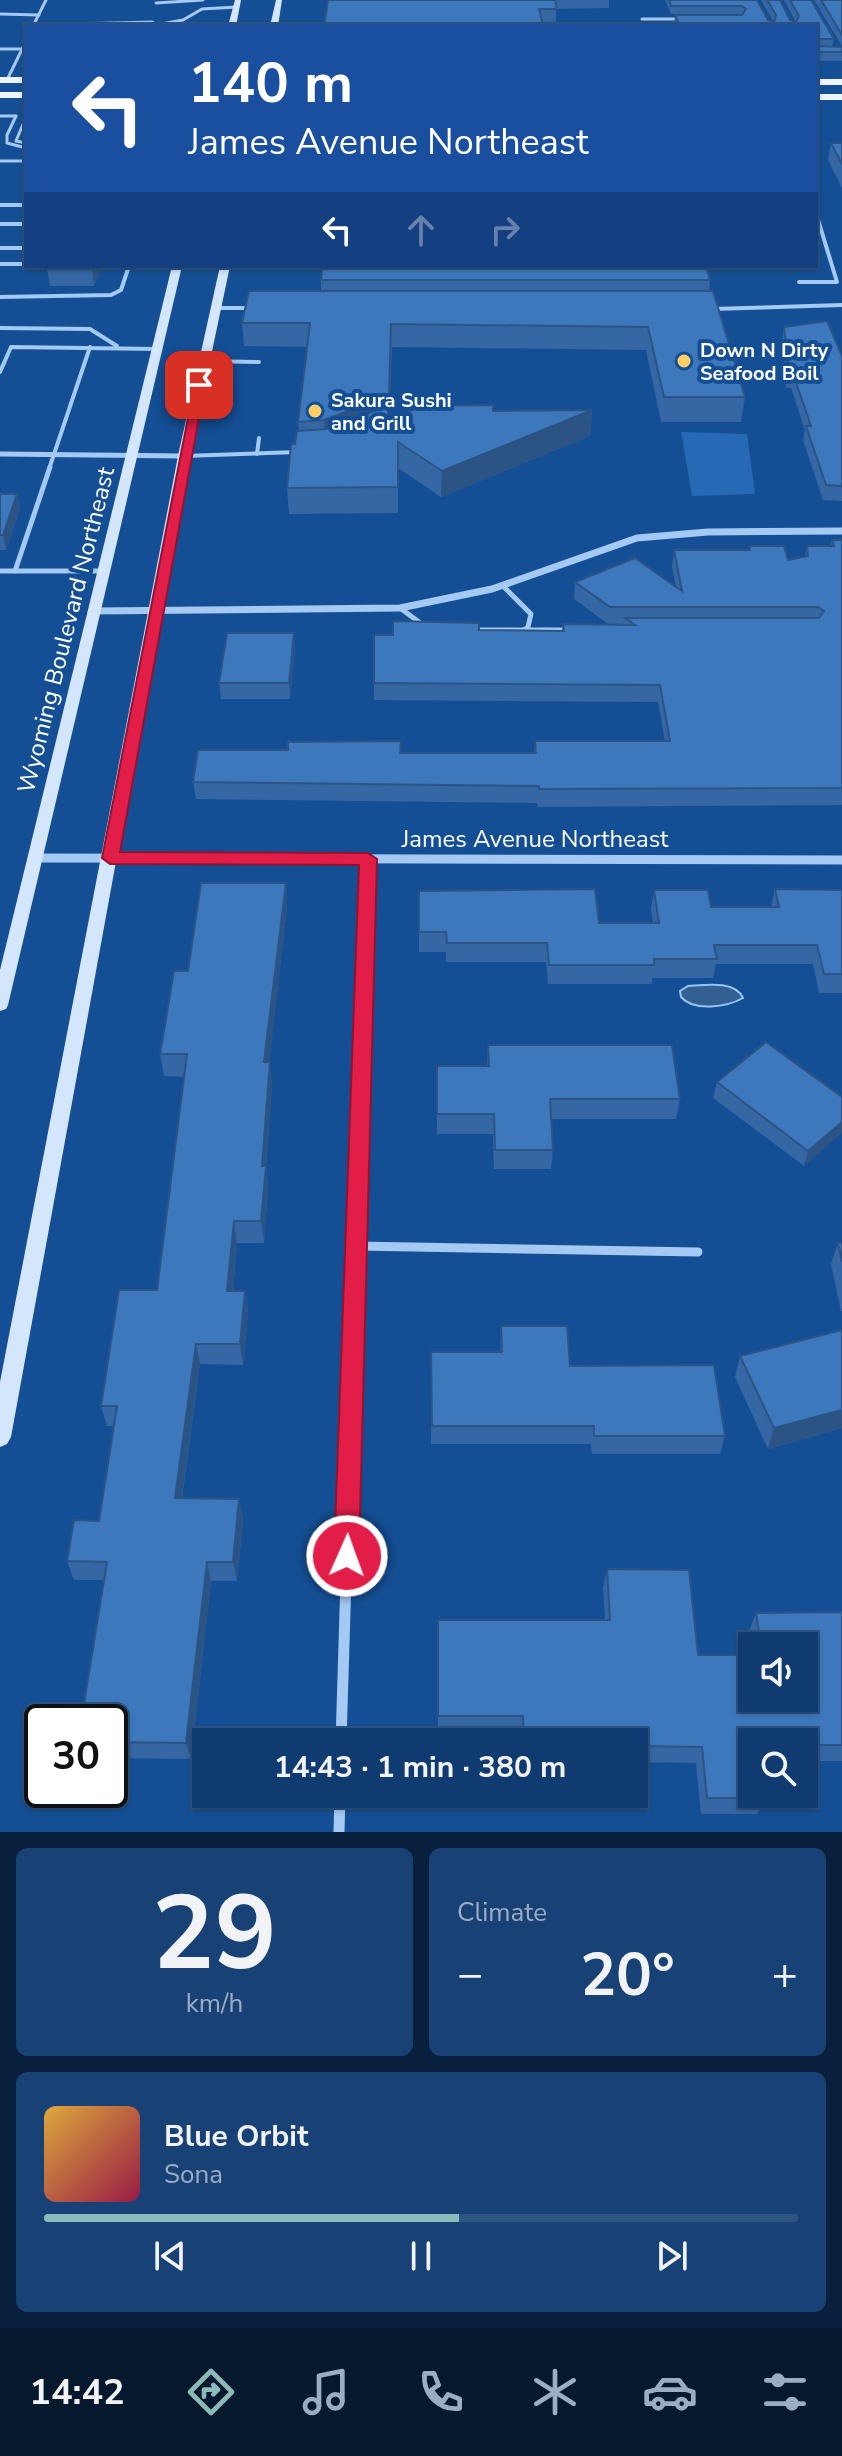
<!DOCTYPE html>
<html lang="en">
<head>
<meta charset="utf-8">
<style>
  body { margin:0; font-family:"Nunito Sans",sans-serif; background:#184275; color:#f1f3f6; height:100vh; display:flex; flex-direction:column; font-size:30px; white-space:nowrap }
  * { box-sizing:border-box; margin:0 }
  p { font-size:26px; color:#9badc3 }
  .icon { flex:none; width:44px; height:44px; fill:none; stroke:currentColor; stroke-width:2; stroke-linecap:round; stroke-linejoin:round }
  .map { position:relative; height:1832px; overflow:hidden }
  .side { display:flex; flex-direction:column; gap:16px; padding:16px; background:#08203e; flex:1 }
  .side>* { flex:none }
  .top-card { position:absolute; left:24px; top:24px; width:794px; height:244px; border-radius:0px; box-shadow:0 2px 6px #0004,0 0 0 2px #2f5583; background:#1a4fa0; color:#fff; overflow:hidden }
  .buttons { position:absolute; left:738px; top:1632px; display:grid; gap:16px }
  .buttons a { display:grid; place-items:center; width:80px; height:80px; border-radius:0px; background:#0f3b70; box-shadow:0 2px 6px #0004,0 0 0 2px #2f5583; font-size:40px }
  .speed { position:absolute; left:24px; top:1704px; display:flex; gap:16px; font-size:40px; font-weight:700; text-align:center }
  .speed>* { display:grid; place-content:center; width:104px; height:104px; border-radius:50%; background:#0f3b70; box-shadow:0 2px 6px #0004,0 0 0 2px #2f5583; line-height:1 }
  .speed .limit { border:4px solid #111; border-radius:12px; background:#fff; color:#111 }
  .pin { position:absolute; display:grid; place-items:center; width:68px; height:68px; color:#fff; margin:-34px; border-radius:16px; box-shadow:0 4px 12px #0006 }
  .me { position:absolute; width:88px; margin:-44px; rotate:2deg; stroke-linejoin:round; filter:drop-shadow(0 0 6px #0008) }
  .turn { display:flex; align-items:center; gap:28px; height:168px; padding:0 32px; font-size:36px }
  .turn .icon { width:104px; height:104px; stroke-width:2.5 }
  .turn b { display:block; font-size:56px; line-height:68px }
  .lanes { display:flex; align-items:center; height:76px; padding:0 32px; background:#0003; justify-content:center; gap:40px; direction:ltr }
  .lanes .off { opacity:.35 }
  .big { font-size:60px; font-weight:700; line-height:1.1 }
  .side .tile { flex:1; display:flex; flex-direction:column; justify-content:center; gap:12px; min-width:0; padding:0 28px; border-radius:12px; background:#184275 }
  .side .dial { align-items:center; gap:0 }
  .dial b { font-size:104px; line-height:1 }
  .song { display:flex; align-items:center; gap:24px }
  .cover { width:96px; height:96px; border-radius:12px; background:linear-gradient(135deg,hsl(40 70% 55%),hsl(340 70% 35%)) }
  .played { height:8px; border-radius:4px; background:linear-gradient(90deg,#8bbbb9 55%,#2f5583 55%) }
  .keys { display:flex; justify-content:space-around; direction:ltr }
  .heat { display:flex; justify-content:space-between; align-items:center; font-size:44px; direction:ltr }
  .side .tiles { flex:1; display:grid; gap:16px; grid-template-columns:1fr 1fr }
  .tile:last-child { grid-column:span 2 }
  .trip { position:absolute; left:192px; top:1728px; width:456px; height:80px; border-radius:0px; background:#0f3b70; box-shadow:0 2px 6px #0004,0 0 0 2px #2f5583; font-weight:700; line-height:80px; text-align:center }
  .menu { display:flex; height:128px; justify-content:space-around; align-items:center; background:#06182d; color:#9badc3 }
  .menu .icon { width:56px; height:56px }
  .menu .current { color:#8bbbb9 }
  .menu b { font-size:36px; color:#f1f3f6 }
  .map>svg:first-child { display:block }
</style>
</head>
<body>
<div class="map">
<svg width="842" height="1832" viewBox="0 0 842 1832">
  <rect width="100%" height="100%" fill="#144f95"/>
  <!-- green -->
  <polygon fill="#2669b4" points="681,432 747,434 755,494 692,496"/>
  <!-- water -->
  <path fill="#335f92" stroke="#96c4f5" stroke-width="2" d="M688,986C705,985 735,980 743,998C727,1007 694,1012 681,997L680,991Z"/>
  <g fill="none" stroke-linecap="round" stroke-linejoin="round">
    <!-- stream -->
    <polyline stroke="#96c4f5" stroke-width="5" points="73,25 152,23"/>
    <!-- lane-far2 -->
    <g stroke="#a4c9f2" stroke-width="3">
      <polyline points="156,3 203,0"/>
      <polyline points="0,14 39,15"/>
      <polyline points="642,19 681,19"/>
      <polyline points="33,26 46,0"/>
      <polyline points="151,26 183,20 202,9 237,7"/>
      <polyline points="0,49 22,49"/>
      <polyline points="7,80 26,41"/>
      <polyline points="0,116 16,116"/>
      <polyline points="16,116 7,135 7,143 26,148"/>
      <polyline points="26,117 16,141 26,143"/>
      <polyline points="0,161 26,161"/>
    </g>
    <!-- lane-far1 -->
    <g stroke="#a4c9f2" stroke-width="4">
      <polyline points="0,205 26,205"/>
      <polyline points="0,224 26,224"/>
      <polyline points="0,248 26,248"/>
      <polyline points="0,264 26,264"/>
      <polyline points="799,282 837,282 816,213"/>
      <polyline points="0,297 111,295 121,290 129,266"/>
      <polyline points="216,308 252,308"/>
      <polyline points="711,309 842,305"/>
      <polyline points="0,328 90,329 117,346"/>
      <polyline points="204,361 259,362"/>
      <polyline points="0,372 11,347 157,349"/>
      <polyline points="257,454 259,438"/>
      <polyline points="184,456 297,452"/>
      <polyline points="49,469 90,347"/>
    </g>
    <!-- lane -->
    <g stroke="#a4c9f2" stroke-width="5">
      <polyline points="50,467 15,571 104,571"/>
      <polyline points="0,571 15,571"/>
      <polyline points="502,585 531,614 528,627 524,630"/>
      <polyline points="400,608 423,625"/>
      <polyline points="477,630 570,630"/>
    </g>
    <!-- street-far3 -->
    <polyline stroke="#a4c9f2" stroke-width="5" points="0,454 184,456"/>
    <!-- street-far2 -->
    <polyline stroke="#a4c9f2" stroke-width="7" points="93,611 400,608 492,589 637,538 708,532 842,531"/>
    <!-- street-far1 -->
    <g stroke="#a4c9f2" stroke-width="9">
      <polyline points="36,858 842,860"/>
      <polyline points="356,1246 698,1252"/>
      <polyline points="356,1256 368,859"/>
    </g>
    <!-- street -->
    <g stroke="#a4c9f2" stroke-width="11">
      <polyline points="341,1742 356,1254"/>
      <polyline points="339,1832 340,1794"/>
    </g>
    <!-- secondary -->
    <g fill="#d3e6fc" fill-rule="evenodd">
      <polygon points="235,0 241,0 236,26 228,26"/>
      <polygon points="276,0 282,0 278,26 270,26"/>
      <polygon points="172,266 182,266 8,1005 6,1009 0,1011 0,970"/>
      <polygon points="220,266 230,266 190,456 11,1437 7,1444 0,1447 0,1382 178,456"/>
    </g>
    <!-- primary -->
    <g fill="#eff5ff" fill-rule="evenodd">
      <rect x="0" y="77" width="26" height="6"/>
      <rect x="816" y="79" width="26" height="6"/>
      <rect x="0" y="92" width="26" height="6"/>
      <rect x="816" y="94" width="26" height="6"/>
    </g>
  </g>
  <!-- wall -->
  <g fill="#3467a3">
    <polygon points="328,0 609,0 609,8 556,9 556,24 543,24"/>
    <polygon points="665,0 757,0 768,20 774,22 761,0 780,0 790,20 796,22 784,0 811,0 834,39 832,46 842,47 842,61 816,61 816,26 675,26 674,24 675,15 741,14 671,14"/>
    <polygon points="814,0 842,0 842,46"/>
    <polygon points="831,143 842,143 842,188 828,160"/>
    <polygon points="48,266 102,266 94,286 50,286 47,269"/>
    <polygon points="321,280 710,280 709,291 745,397 741,422 661,422 646,350 392,347 389,418 493,411 592,410 590,436 441,497 398,468 398,513 289,514 287,488 299,431 298,422 307,347 244,346 242,323 321,291"/>
    <polygon points="784,327 842,356 842,501 823,500 803,440 805,430 791,388 786,388 782,341"/>
    <polygon points="0,494 17,494 20,509 6,550 0,550"/>
    <polygon points="832,540 842,540 842,805 538,807 537,803 196,799 193,782 400,753 534,753 535,741 665,741 658,702 374,700 374,683 479,630 562,631 563,624 624,625 624,624 608,624 574,599 575,582 676,587 672,567 674,550 749,550 749,546 788,560 805,557 807,546 830,546"/>
    <polygon points="295,648 290,699 221,699 219,683"/>
    <polygon points="775,889 842,890 842,993 819,993 813,964 716,964 713,978 652,978 652,984 548,984 546,962 446,962 446,952 419,952 419,891 599,923 653,923 651,909 654,890 711,907 771,907"/>
    <polygon points="287,906 269,1062 272,1085 266,1167 268,1188 264,1243 237,1243 233,1291 245,1291 248,1312 243,1365 200,1364 182,1499 239,1499 243,1519 237,1581 211,1581 191,1759 110,1758 110,1722 104,1580 74,1580 67,1561 99,1521 114,1426 107,1426 101,1406 157,1290 184,1077 164,1076 160,1054 188,971"/>
    <polygon points="488,1045 680,1099 676,1119 551,1119 553,1150 551,1169 494,1169 493,1134 437,1134 437,1066 487,1066"/>
    <polygon points="717,1082 842,1097 804,1166 713,1098"/>
    <polygon points="838,1243 842,1243 842,1311 841,1311 831,1264"/>
    <polygon points="501,1326 570,1366 725,1436 720,1454 592,1454 591,1444 431,1444 431,1352 500,1352"/>
    <polygon points="842,1330 842,1428 768,1449 735,1377 740,1356"/>
    <polygon points="607,1569 698,1655 752,1698 804,1646 752,1646 752,1649 749,1631 756,1613 842,1612 842,1761 804,1761 804,1742 752,1742 764,1798 757,1814 701,1814 696,1763 634,1762 634,1742 521,1742 521,1733 438,1733 438,1620 605,1620 603,1588"/>
  </g>
  <!-- shaded-wall -->
  <g fill="#2b5484">
    <polygon points="93,266 102,266 94,286 92,269"/>
    <polygon points="391,324 389,420 325,445 324,420"/>
    <polygon points="592,410 590,436 441,497 442,471"/>
    <polygon points="17,494 20,509 6,550 3,535"/>
    <polygon points="294,633 295,648 290,699 289,683"/>
    <polygon points="286,883 287,906 267,1085 264,1062"/>
    <polygon points="270,1062 272,1085 266,1167 268,1188 264,1243 261,1221 262,1166"/>
    <polygon points="842,1122 842,1133 804,1166 808,1151"/>
    <polygon points="234,1221 237,1243 231,1312 227,1291"/>
    <polygon points="245,1291 248,1312 243,1365 240,1344"/>
    <polygon points="196,1344 200,1364 179,1518 175,1498"/>
    <polygon points="842,1410 842,1428 768,1449 774,1428"/>
    <polygon points="239,1499 243,1519 237,1581 233,1562"/>
    <polygon points="207,1562 211,1581 191,1759 186,1743"/>
  </g>
  <!-- building -->
  <g fill="#3d78bd" stroke="#2b5484" stroke-width="2">
    <polygon points="328,0 555,0 557,9 539,9 543,26 324,26"/>
    <polygon points="669,0 757,0 768,20 774,22 776,15 767,0 780,0 790,20 796,22 799,16 790,0 811,0 834,39 816,39 816,26 680,26 675,15 742,15 746,9 742,6 671,6"/>
    <polygon points="821,0 842,0 842,35"/>
    <polygon points="816,46 842,47 842,52 816,52"/>
    <polygon points="831,143 842,143 842,164"/>
    <polygon points="48,266 93,266 92,269 47,269"/>
    <polygon points="322,266 706,266 710,280 321,280"/>
    <polygon points="249,291 713,291 745,397 664,397 648,327 391,324 389,396 324,420 298,422 310,323 242,323"/>
    <polygon points="827,321 842,356 842,486 826,485 806,426 811,426 793,374 789,374 784,327"/>
    <polygon points="493,405 493,411 592,410 442,471 398,442 398,487 287,488 291,444 295,444 297,431 326,429 388,406 388,419 423,406"/>
    <polygon points="0,494 17,494 3,535 0,535"/>
    <polygon points="832,540 842,540 842,788 539,789 539,786 193,782 198,750 288,750 288,742 401,741 400,753 536,753 535,741 670,741 660,685 374,683 374,635 393,635 393,621 479,623 479,630 564,631 563,624 635,625 625,618 819,618 824,611 818,607 610,607 575,582 635,558 682,591 674,550 750,550 749,546 784,546 788,560 808,556 807,546 834,546"/>
    <polygon points="227,633 294,633 289,683 219,683"/>
    <polygon points="201,883 286,883 264,1062 270,1062 262,1166 266,1166 261,1221 234,1221 227,1291 245,1291 240,1344 196,1344 175,1498 239,1499 233,1562 207,1562 186,1743 110,1742 110,1722 81,1722 107,1562 67,1561 74,1520 99,1521 117,1406 101,1406 119,1290 157,1290 187,1054 160,1054 174,971 188,971"/>
    <polygon points="595,889 599,923 659,923 654,890 708,890 711,907 779,907 775,889 842,890 842,974 824,974 817,945 714,945 717,959 654,959 654,965 549,965 547,943 447,943 446,932 419,932 419,891"/>
    <polygon points="766,1042 842,1097 842,1122 808,1151 717,1082"/>
    <polygon points="488,1045 672,1045 680,1099 550,1099 553,1150 495,1150 494,1114 437,1114 437,1066 489,1066"/>
    <polygon points="838,1243 842,1243 842,1262"/>
    <polygon points="501,1326 567,1326 570,1366 714,1365 725,1436 594,1436 594,1426 432,1426 431,1352 502,1352"/>
    <polygon points="842,1330 842,1410 774,1428 740,1356"/>
    <polygon points="607,1569 689,1570 698,1655 752,1655 752,1698 804,1698 804,1646 761,1646 756,1613 842,1612 842,1745 804,1745 804,1742 752,1742 752,1794 764,1794 764,1798 707,1798 702,1747 634,1746 634,1742 524,1742 523,1716 438,1716 438,1620 610,1620"/>
  </g>
  <!-- route -->
  <polygon fill="#e11d48" stroke="#92132f" stroke-width="2" points="195,382 205,385 120,852 368,853 377,859 359,1556 356,1565 347,1569 338,1565 334,1556 359,865 110,864 102,858"/>
  <!-- markers -->
  <g fill="#ffcf65" stroke="#144f95" stroke-width="3">
    <circle cx="684" cy="361" r="8"/>
    <circle cx="315" cy="411" r="8"/>
  </g>
  <g text-anchor="middle" dominant-baseline="central" stroke-width="8" stroke-linejoin="round" paint-order="stroke">
    <!-- far-poi labels -->
    <g font-size="20" font-weight="bold" fill="#fff" stroke="#144f95" text-anchor="start">
      <text x="700" y="350">Down N Dirty<tspan x="700" dy="23">Seafood Boil</tspan></text>
      <text x="331" y="400">Sakura Sushi<tspan x="331" dy="23">and Grill</tspan></text>
    </g>
    <!-- street labels -->
    <g font-size="24" fill="#fff" stroke="#144f95">
      <text transform="translate(66 630) rotate(-76)">Wyoming Boulevard Northeast</text>
      <text x="535" y="839">James Avenue Northeast</text>
    </g>
  </g>
</svg>
<div class="buttons">
<a><svg class="icon" aria-label="sound" viewBox="0 0 24 24"><path d="M4 9h4l5-4v14l-5-4H4zM17 9q2 3 0 6"/></svg></a>
<a><svg class="icon" aria-label="search" viewBox="0 0 24 24"><circle cx="10" cy="10" r="6"/><path d="M15 15l6 6"/></svg></a>
</div>
<div class="speed"><div class="limit">30</div></div>
<div class="pin" style="left:199px;top:385px;background:#d93025"><svg class="icon" aria-label="arrive" viewBox="0 0 24 24"><path d="M6 21V4h12l-3 4 3 4H6"/></svg></div>
<svg class="me" style="left:347px;top:1556px" viewBox="-20 -20 40 40"><circle r="17" fill="#e11d48" stroke="#fff" stroke-width="3"/><path d="M0-11L8 9 0 5-8 9z" fill="#fff"/></svg>
<div class="trip">14:43 · 1 min · 380 m</div>
<div class="top-card">
<div class="turn"><svg class="icon" aria-label="left" viewBox="0 0 24 24"><path d="M17 20v-9H6M10 6l-5 5 5 5"/></svg><div><b>140 m</b>James Avenue Northeast</div></div>
<div class="lanes"><svg class="icon" aria-label="left" viewBox="0 0 24 24"><path d="M17 20v-9H6M10 6l-5 5 5 5"/></svg><svg class="icon off" aria-label="ahead" viewBox="0 0 24 24"><path d="M12 20V5M6 11l6-6 6 6"/></svg><svg class="icon off" aria-label="right" viewBox="0 0 24 24"><path d="M7 20v-9h11M14 6l5 5-5 5"/></svg></div>
</div>
</div>
<section class="side">
<div class="tiles">
<div class="tile dial"><b>29</b><p>km/h</p></div>
<div class="tile"><p>Climate</p>
<div class="heat"><a>−</a><b class="big">20°</b><a>+</a></div>
</div>
<div class="tile">
<div class="song"><i class="cover"></i><div><b>Blue Orbit</b><p>Sona</p></div></div>
<div class="played"></div>
<div class="keys"><svg class="icon" aria-label="previous" viewBox="0 0 24 24"><path d="M18 5L8 12l10 7zM5 5v14"/></svg><svg class="icon" aria-label="pause" viewBox="0 0 24 24"><path d="M8 5v14M16 5v14"/></svg><svg class="icon" aria-label="next" viewBox="0 0 24 24"><path d="M6 5l10 7-10 7zM19 5v14"/></svg></div>
</div>
</div>
</section>
<nav class="menu">
<b>14:42</b>
<svg class="icon current" aria-label="directions" viewBox="0 0 24 24"><path d="M12 3l9 9-9 9-9-9zM9 14v-3h6M13 9l2 2-2 2"/></svg>
<svg class="icon" aria-label="music" viewBox="0 0 24 24"><path d="M9 18V5l10-2v13"/><circle cx="6" cy="18" r="3"/><circle cx="16" cy="16" r="3"/></svg>
<svg class="icon" aria-label="phone" viewBox="0 0 24 24"><path d="M5 4h4l2 5-3 2q2 4 5 5l2-3 5 2v4C11 20 4 13 5 4z"/></svg>
<svg class="icon" aria-label="climate" viewBox="0 0 24 24"><path d="M12 3v18M4 7l16 10M4 17L20 7"/></svg>
<svg class="icon" aria-label="car" viewBox="0 0 24 24"><path d="M5 17H2v-5l4-1 3-4h7l3 4 3 1v5h-3M9 17h6M6 11h13"/><circle cx="7" cy="17" r="2"/><circle cx="17" cy="17" r="2"/></svg>
<svg class="icon" aria-label="filters" viewBox="0 0 24 24"><path d="M4 7h16M4 17h16"/><circle cx="9" cy="7" r="2"/><circle cx="15" cy="17" r="2"/></svg>
</nav>
</body>
</html>
